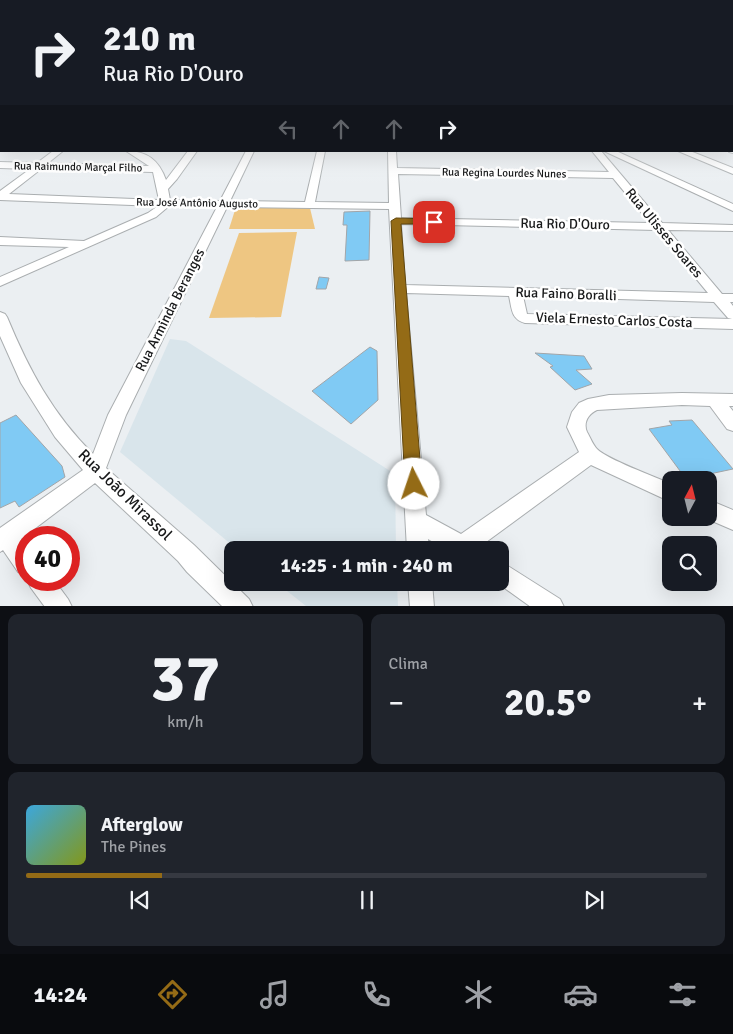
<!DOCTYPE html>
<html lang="pt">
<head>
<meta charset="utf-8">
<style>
  body { margin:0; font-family:Signika,sans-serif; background:#20242c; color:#f1f3f6; height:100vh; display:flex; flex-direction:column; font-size:19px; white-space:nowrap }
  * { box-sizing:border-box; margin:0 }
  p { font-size:16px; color:#9ea1a6 }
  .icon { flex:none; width:28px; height:28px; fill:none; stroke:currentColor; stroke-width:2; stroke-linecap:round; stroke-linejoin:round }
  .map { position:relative; height:606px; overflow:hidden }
  .sheet { display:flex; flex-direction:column; gap:8px; padding:8px; background:#0d0f14; flex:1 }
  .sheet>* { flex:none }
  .hud { position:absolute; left:0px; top:0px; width:734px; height:152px; box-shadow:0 5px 20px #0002; background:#171b24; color:#f1f3f6; overflow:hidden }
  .needle { width:32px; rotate:7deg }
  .tools { position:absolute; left:662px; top:471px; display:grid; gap:10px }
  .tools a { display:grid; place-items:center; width:55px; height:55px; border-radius:10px; background:#171b24; box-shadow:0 5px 20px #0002; font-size:25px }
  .speed { position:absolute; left:15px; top:526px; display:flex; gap:10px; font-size:25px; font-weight:700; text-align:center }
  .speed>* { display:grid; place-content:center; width:65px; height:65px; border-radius:50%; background:#171b24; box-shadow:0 5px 20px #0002; line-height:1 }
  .speed .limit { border:8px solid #d22; background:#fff; color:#111 }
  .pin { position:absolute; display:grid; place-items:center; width:42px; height:42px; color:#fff; margin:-21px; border-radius:10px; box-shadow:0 2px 8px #0006 }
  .me { position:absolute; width:55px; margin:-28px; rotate:356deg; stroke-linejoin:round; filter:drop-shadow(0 0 4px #0008) }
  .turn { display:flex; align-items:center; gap:18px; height:105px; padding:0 20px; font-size:22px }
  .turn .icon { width:65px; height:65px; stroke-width:2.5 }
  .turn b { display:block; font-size:35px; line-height:42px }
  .lanes { display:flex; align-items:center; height:48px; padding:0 20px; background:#0003; justify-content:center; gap:25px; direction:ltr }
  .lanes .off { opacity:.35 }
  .big { font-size:38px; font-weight:800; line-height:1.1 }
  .sheet .widget { flex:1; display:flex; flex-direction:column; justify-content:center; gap:8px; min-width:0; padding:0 18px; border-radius:10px; background:#20242c }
  .sheet .dial { align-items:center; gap:0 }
  .dial b { font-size:65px; line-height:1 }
  .song { display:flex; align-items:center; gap:15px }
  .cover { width:60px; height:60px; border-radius:8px; background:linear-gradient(135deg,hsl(200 70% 55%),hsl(70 70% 35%)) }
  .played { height:5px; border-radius:2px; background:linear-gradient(90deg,#946b16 20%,#363941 20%) }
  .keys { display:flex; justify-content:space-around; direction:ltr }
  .heat { display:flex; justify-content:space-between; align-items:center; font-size:28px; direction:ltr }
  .sheet .tiles { flex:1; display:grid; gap:8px; grid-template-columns:1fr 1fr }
  .widget:last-child { grid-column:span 2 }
  .trip { position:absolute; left:224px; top:541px; width:285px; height:50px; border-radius:10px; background:#171b24; box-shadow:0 5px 20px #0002; font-weight:800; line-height:50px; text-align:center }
  .tabs { display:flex; height:80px; justify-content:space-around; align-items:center; background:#090b0e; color:#9ea1a6 }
  .tabs .icon { width:35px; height:35px }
  .tabs .on { color:#946b16 }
  .tabs b { font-size:22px; color:#f1f3f6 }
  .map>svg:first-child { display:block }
</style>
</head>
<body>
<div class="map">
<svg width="733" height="607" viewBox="0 0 733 607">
  <rect width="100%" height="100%" fill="#ebeff2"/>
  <!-- built -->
  <g fill="#d9e5eb">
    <polygon points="170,339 186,341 395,474 396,550 238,550 120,452"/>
    <polygon points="277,583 397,583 398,606 306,606"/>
  </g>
  <!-- green -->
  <g fill="#eec682">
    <polygon points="236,207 310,208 315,229 229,229"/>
    <polygon points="297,232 281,317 209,318 239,233"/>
  </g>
  <!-- building -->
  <g fill="#80caf4" stroke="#a2a5a8">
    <polygon points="370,211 369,260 345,261 347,225 343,225 344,212"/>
    <polygon points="319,277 329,278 326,289 316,289"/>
    <polygon points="370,347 377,351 378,400 351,424 312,391"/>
    <polygon points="535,353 584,356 592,369 576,370 592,384 575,390 550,367 553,366"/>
    <polygon points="16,415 62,466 65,477 19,507 15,501 0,508 0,423"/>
    <polygon points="692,420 733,469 686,479 649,429 672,425 669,421"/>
  </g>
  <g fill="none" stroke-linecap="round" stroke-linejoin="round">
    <!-- minor casing -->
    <g stroke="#aaaeb0" stroke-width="2">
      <g id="minor">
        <rect x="732" y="101" width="1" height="5"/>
        <rect x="0" y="106" width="1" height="4"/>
        <rect x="732" y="122" width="1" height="5"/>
        <rect x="0" y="136" width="1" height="5"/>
        <polygon points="732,147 733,153 729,152 732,151"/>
        <path d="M53,151H63L48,163L149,166L126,151C147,151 159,160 166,180L188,151H197L177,179L168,189L170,200L220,201L246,151H254L230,201L305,202L317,151H325L315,202L389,203L388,151H396L397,168L609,172L592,151H601L662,223L733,225V231L668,230L722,294H733V302H730L733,306V329L525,323C511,319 512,309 509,296L406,293L426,515L461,534L579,452L567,427L572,412L579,403L588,399L609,395L682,393L733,394V406H729L733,411V431L727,429L710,406L682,405L597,410C588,414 583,423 587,432C590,437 593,445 597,449C606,459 656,477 671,484V502L591,465L478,548L479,550H447L428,539L429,550H407L389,209L227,207L126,415L106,468L194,545L249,599L253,607H223L187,572L178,561L95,483L21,539L26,546V575L18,572L3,550L0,552V528L83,470L55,437L21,383L0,336V312L5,314L7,317C29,370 52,413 93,454L108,415L217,207L169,206L156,217L0,286V277L69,247L0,245V237L84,241L148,213L158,206L0,200V191L30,169L0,168V162L37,163ZM41,169L153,172L159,200L9,194ZM398,174L613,178L650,223L401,218ZM401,224L656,230L708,293L405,285ZM523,296L714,302L728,318L732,319L527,314Z"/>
        <polygon points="604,151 616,151 733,204 733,211"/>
        <polygon points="678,151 690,151 733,168 733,174"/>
        <polygon points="709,500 733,510 733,530 705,518 709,518"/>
        <polygon points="500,561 560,599 564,607 531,607 496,582 500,582"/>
        <polygon points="27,580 54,580 68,599 72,607 45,607 31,588"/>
        <polygon points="408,582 432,582 434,607 410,607"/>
      </g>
    </g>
    <!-- minor -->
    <use href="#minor" fill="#fff" fill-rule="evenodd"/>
  </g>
  <!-- sky -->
  <linearGradient id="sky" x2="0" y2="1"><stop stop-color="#a3b1ae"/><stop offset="0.54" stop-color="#f6f8f9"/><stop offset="1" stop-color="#f6f8f9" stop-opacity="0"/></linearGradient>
  <rect width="733" height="185" fill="url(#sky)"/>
  <!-- route -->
  <polygon fill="#946b16" stroke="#60460e" points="396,218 434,219 438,222 434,224 401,224 422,484 419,490 414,492 408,490 405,484 391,221"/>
  <g text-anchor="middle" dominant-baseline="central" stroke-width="5" stroke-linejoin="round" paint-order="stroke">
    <!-- far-street labels -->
    <g font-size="11" fill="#18191a" stroke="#fff">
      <text transform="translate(78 167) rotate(1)">Rua Raimundo Marçal Filho</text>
      <text transform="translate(504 173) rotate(1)">Rua Regina Lourdes Nunes</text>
      <text transform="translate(197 203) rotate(1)">Rua José Antônio Augusto</text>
    </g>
    <!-- street labels -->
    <g font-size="14" fill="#18191a" stroke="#fff">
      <text transform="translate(565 224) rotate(1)">Rua Rio D'Ouro</text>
      <text transform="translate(664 233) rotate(50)">Rua Ulisses Soares</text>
      <text transform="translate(566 294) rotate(2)">Rua Faino Boralli</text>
      <text transform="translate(170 310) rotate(-63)">Rua Arminda Beranges</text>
      <text transform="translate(614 320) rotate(2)">Viela Ernesto Carlos Costa</text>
    </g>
    <!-- near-street labels -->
    <g font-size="16" fill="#18191a" stroke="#fff">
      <text transform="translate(125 495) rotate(44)">Rua João Mirassol</text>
    </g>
  </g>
</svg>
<div class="tools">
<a><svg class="needle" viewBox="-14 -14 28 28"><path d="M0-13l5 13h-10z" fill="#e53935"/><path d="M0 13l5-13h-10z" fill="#9ea1a6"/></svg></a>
<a><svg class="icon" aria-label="search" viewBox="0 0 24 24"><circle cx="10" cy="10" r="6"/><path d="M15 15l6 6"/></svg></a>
</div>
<div class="speed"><div class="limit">40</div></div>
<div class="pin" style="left:434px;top:222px;background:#d93025"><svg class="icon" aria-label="arrive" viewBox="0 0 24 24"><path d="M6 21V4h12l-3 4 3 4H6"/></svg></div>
<svg class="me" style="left:414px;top:484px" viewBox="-20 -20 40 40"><circle r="19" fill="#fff"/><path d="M0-13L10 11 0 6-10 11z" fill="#946b16"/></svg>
<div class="trip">14:25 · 1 min · 240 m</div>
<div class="hud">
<div class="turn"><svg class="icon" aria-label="right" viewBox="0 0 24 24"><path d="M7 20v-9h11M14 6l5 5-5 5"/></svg><div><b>210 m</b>Rua Rio D'Ouro</div></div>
<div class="lanes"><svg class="icon off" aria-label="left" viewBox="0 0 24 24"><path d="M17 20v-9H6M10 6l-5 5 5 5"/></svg><svg class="icon off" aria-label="ahead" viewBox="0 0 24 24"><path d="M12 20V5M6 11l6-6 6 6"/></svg><svg class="icon off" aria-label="ahead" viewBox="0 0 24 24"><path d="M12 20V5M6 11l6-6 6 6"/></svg><svg class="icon" aria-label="right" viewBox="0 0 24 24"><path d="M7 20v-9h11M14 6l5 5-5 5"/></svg></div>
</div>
</div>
<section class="sheet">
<div class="tiles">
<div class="widget dial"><b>37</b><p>km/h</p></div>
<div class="widget"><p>Clima</p>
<div class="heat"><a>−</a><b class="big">20.5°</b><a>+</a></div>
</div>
<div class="widget">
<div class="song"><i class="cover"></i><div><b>Afterglow</b><p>The Pines</p></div></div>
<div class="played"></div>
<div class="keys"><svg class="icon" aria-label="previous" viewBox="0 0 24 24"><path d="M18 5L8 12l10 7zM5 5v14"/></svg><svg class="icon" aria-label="pause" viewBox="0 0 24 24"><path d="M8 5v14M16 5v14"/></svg><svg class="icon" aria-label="next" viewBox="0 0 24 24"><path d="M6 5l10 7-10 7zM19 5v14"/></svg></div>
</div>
</div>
</section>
<nav class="tabs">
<b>14:24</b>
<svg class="icon on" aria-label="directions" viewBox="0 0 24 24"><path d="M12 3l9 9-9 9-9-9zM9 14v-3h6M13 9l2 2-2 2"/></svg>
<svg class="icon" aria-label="music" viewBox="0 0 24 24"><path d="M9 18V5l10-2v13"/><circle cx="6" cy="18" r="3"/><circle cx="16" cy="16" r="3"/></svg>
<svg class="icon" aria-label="phone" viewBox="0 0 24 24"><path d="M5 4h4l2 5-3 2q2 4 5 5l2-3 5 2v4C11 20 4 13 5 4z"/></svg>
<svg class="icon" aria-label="climate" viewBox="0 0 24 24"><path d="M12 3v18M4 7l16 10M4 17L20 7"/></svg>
<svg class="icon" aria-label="car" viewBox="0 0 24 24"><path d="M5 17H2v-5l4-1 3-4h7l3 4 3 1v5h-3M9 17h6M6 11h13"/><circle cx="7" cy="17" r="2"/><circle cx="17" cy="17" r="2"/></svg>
<svg class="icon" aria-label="filters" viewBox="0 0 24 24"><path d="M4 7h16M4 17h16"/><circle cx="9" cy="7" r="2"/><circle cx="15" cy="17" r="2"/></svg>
</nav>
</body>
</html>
